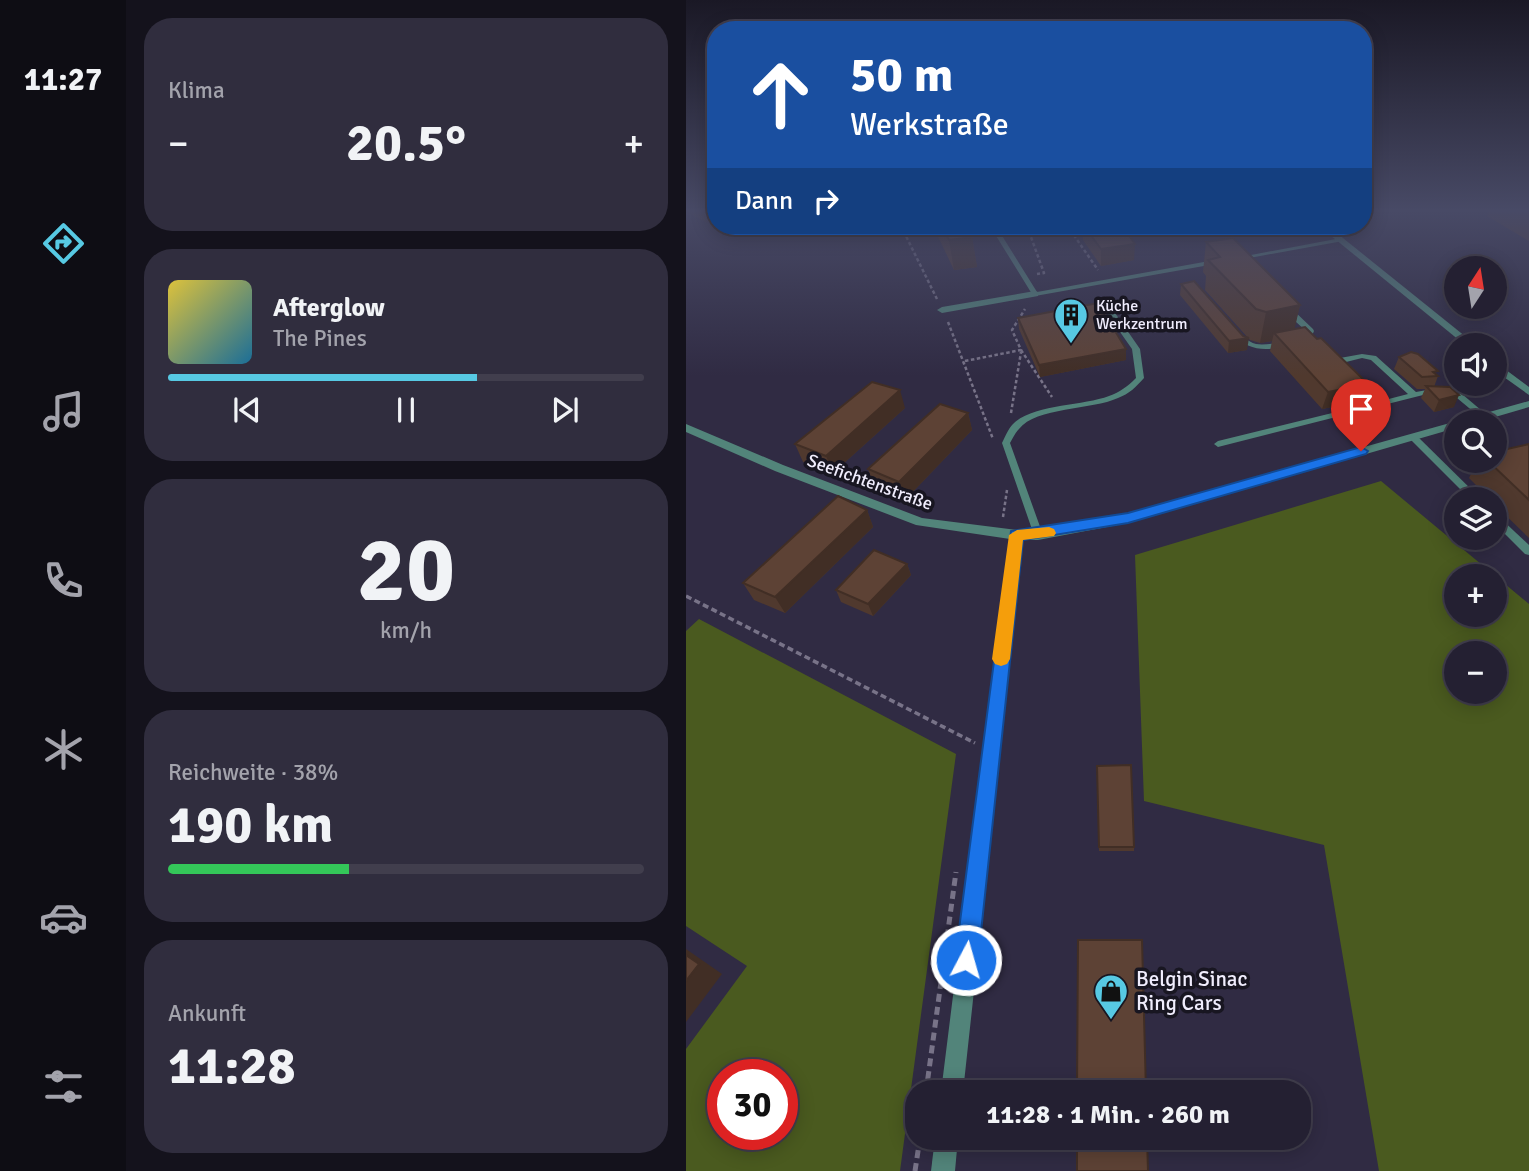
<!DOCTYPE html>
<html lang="de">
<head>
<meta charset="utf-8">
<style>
  body { margin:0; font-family:Signika,sans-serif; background:#302d3e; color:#f1f3f6; height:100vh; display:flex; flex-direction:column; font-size:26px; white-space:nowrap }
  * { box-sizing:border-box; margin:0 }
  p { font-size:23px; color:#a3a3ac }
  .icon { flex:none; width:38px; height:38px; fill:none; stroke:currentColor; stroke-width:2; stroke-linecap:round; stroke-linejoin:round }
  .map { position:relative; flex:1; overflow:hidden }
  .side { display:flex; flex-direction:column; gap:18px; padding:18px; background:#14121c; width:560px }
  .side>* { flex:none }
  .top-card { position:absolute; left:21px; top:21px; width:665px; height:214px; border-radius:28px; box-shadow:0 4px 18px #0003,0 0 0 2px #413e4d; background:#1a4fa0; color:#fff; overflow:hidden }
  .needle { width:46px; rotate:12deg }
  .controls { position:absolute; left:758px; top:256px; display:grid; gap:14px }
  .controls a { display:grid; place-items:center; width:63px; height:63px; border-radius:50%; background:#242032; box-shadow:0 4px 18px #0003,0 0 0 2px #413e4d; font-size:35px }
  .speed { position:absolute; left:21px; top:1059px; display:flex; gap:14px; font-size:35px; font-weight:700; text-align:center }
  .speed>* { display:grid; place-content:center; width:91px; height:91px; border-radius:50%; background:#242032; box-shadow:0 4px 18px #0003,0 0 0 2px #413e4d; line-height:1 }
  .speed .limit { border:10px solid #d22; background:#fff; color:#111 }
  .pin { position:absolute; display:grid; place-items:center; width:60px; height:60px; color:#fff; margin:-72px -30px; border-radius:50% 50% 50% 0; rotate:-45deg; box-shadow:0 0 7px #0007 }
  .pin .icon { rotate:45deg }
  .me { position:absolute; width:77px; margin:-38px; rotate:6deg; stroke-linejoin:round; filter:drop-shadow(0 0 5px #0008) }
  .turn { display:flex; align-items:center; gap:24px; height:147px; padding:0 28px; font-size:32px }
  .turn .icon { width:91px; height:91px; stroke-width:2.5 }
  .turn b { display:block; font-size:49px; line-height:60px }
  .then { display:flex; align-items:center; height:66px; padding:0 28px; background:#0003; gap:14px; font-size:26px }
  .big { font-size:52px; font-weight:700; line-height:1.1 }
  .side .widget { flex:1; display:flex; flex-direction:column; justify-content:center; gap:10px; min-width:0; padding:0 24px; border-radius:28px; background:#302d3e }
  .side .dial { align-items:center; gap:0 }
  .dial b { font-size:91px; line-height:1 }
  .song { display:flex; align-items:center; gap:21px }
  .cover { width:84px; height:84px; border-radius:10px; background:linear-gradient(135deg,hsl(50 70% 55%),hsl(200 70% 35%)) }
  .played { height:7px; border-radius:4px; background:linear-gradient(90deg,#57c9e3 65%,#413e4d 65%) }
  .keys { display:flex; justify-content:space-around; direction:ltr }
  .heat { display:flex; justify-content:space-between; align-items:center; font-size:38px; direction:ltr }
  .charge { height:10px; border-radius:5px; background:linear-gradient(90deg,#34c759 38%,#413e4d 0) }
  .trip { position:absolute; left:219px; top:1080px; width:406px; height:70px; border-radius:28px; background:#242032; box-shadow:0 4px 18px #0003,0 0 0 2px #413e4d; font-weight:700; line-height:70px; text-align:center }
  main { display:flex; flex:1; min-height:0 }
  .dock { display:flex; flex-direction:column; width:126px; justify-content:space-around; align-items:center; background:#0e0d14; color:#a3a3ac }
  .dock .icon { width:49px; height:49px }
  .dock .selected { color:#57c9e3 }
  .dock b { font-size:32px; color:#f1f3f6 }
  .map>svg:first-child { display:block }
</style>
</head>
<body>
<main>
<nav class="dock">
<b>11:27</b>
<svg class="icon selected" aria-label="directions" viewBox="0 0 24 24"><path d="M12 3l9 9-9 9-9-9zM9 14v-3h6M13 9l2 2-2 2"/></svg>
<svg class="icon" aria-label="music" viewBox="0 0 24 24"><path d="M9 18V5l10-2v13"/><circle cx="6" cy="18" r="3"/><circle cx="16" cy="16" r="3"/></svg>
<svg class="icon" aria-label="phone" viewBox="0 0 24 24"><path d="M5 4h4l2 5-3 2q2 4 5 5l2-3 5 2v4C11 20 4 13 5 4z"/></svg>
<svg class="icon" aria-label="climate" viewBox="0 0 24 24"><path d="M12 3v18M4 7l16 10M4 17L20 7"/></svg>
<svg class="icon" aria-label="car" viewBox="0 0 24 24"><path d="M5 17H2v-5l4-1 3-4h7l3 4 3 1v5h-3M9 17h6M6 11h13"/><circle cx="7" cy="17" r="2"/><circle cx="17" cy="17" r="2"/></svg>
<svg class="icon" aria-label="filters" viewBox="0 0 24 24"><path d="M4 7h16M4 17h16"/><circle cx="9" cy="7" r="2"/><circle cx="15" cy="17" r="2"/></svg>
</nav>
<section class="side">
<div class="widget"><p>Klima</p>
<div class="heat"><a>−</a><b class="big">20.5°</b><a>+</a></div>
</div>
<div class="widget">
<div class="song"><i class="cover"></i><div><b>Afterglow</b><p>The Pines</p></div></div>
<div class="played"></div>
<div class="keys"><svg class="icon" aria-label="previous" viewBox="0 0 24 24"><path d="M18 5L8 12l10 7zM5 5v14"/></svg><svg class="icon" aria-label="pause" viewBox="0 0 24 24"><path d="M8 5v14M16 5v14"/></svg><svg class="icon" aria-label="next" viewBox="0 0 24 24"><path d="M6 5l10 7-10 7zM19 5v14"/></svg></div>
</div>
<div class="widget dial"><b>20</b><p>km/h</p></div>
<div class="widget"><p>Reichweite · 38%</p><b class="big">190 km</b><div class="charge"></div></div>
<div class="widget"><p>Ankunft</p><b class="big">11:28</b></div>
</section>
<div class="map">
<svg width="843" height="1171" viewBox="0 0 843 1171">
  <rect width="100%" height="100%" fill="#302b43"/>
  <!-- green -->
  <g fill="#4a5a1f" fill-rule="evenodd">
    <path d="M695,481L843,604V1171H693L638,845L458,801L449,555ZM770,576H808V614H770ZM770,653H808V691H770Z"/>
    <path d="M13,619L270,754L214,1171H0V1049L61,966L0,926V631ZM37,1074H96V1134H37Z"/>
  </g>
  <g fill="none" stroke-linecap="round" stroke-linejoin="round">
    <!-- path-far2 -->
    <g stroke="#787388" stroke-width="2.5" stroke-dasharray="3.5 2.5" stroke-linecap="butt">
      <polyline points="215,226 251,299"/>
      <polyline points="341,226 358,273 351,274"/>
      <polyline points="330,233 385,231 412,270"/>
      <polyline points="262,322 307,439"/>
      <polyline points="335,350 366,397"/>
      <polyline points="279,361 335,350 326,330 339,309"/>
      <polyline points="325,413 335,352"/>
      <polyline points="317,517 321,490"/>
    </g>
    <!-- path-far1 -->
    <polyline stroke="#787388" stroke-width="3.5" stroke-dasharray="6 3.5" stroke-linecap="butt" points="0,596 289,743"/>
    <!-- path -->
    <g stroke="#787388" stroke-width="5" stroke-dasharray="8 5" stroke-linecap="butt">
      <polyline points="240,1092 270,872"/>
      <polyline points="229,1171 234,1138"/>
    </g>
    <!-- lane -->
    <g fill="#52847a" fill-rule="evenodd">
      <polygon points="304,226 310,226 351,292 529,260 532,262 529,264 349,296 346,294"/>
      <polygon points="655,238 658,240 657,241 552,260 549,258"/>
      <polygon points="599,308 605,308 627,329 628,331 624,340 613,342 612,340 618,337 620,331 599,312"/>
      <path d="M421,310H427L454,349L458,378C450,387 443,394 432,398C406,410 350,407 333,429C329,433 327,438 324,443L357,535L355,538H349L316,443C319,437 322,429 327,424C347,404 397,406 423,396C434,392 442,386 450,378L446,349L420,312Z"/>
      <path d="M548,333C557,334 561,342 570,344C581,346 592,341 601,344C583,353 561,350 547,335Z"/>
      <polygon points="676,354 690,356 730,392 741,390 776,394 802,416 798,419 795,418 771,398 741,394 532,447 528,444 532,441 687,403 669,384 669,380 675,380 695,401 722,394 685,360 676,358 660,362 659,364 665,370 661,372 651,365 654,358"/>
      <polygon points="727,434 730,435 795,499 784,499 724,439 724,435"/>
      <polygon points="808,514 811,515 843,545 843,555 839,554 808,523"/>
    </g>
    <!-- street -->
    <g fill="#52847a" fill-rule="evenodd">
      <polygon points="633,226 642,226 790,345 779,345"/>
      <polygon points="349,291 352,292 352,296 256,313 251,310 256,307"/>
      <polygon points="808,361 843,387 843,395 808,370"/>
      <polygon points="843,401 843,407 792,422 770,422 770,428 442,523 352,540 337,540 277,1092 255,1092 324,539 230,525 89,471 0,432 0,424 97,465 236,518 331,530 352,530 442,513"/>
      <polygon points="249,1138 272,1138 269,1171 245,1171"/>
    </g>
  </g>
  <!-- wall -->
  <g fill="#50392e">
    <polygon points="1,212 30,212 30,219 20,222"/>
    <polygon points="803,212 843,212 843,241 801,216"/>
    <polygon points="247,226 281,226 286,237 291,267 268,270"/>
    <polygon points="395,226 482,226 441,233 448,260 415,266 397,240 397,229"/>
    <polygon points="520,242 614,305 608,329 631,339 682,384 676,401 636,409 584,351 586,341 574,343 564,340 519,290 520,276 517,272"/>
    <polygon points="495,284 561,350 542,353 494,295"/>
    <polygon points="332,318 440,360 354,377 333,329"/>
    <polygon points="713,357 752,376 748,387 768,407 748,412 735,398 739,389 731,389 708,369"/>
    <polygon points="219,408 147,473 117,462 109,444"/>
    <polygon points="282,413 286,430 219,500 188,486 182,469"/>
    <polygon points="843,444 843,538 808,504 808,499 804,499 783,478 792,460 808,460"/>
    <polygon points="181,510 187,527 99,613 68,600 57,583"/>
    <polygon points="221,564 225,575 187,616 155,602 150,590"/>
    <polygon points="411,766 448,847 448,851 413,851"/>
  </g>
  <!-- shaded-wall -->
  <g fill="#412e25">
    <polygon points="16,212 30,212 30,219 20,222"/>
    <polygon points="431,226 482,226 430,234"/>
    <polygon points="286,237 291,267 268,270 263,240"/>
    <polygon points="449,244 448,260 415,266 415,249"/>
    <polygon points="614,305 607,336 588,333 586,341 574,343 580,312"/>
    <polygon points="563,338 561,350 542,353 543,341"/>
    <polygon points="440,349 440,360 354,377 353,365"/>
    <polygon points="682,384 676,401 636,409 642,392"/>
    <polygon points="214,390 219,408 147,473 140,456"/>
    <polygon points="773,395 768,407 748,412 753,400"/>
    <polygon points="282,413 286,430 219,500 213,482"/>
    <polygon points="181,510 187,527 99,613 89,597"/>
    <polygon points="221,564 225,575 187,616 182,604"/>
    <polygon points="0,949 36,974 0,1022"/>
  </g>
  <!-- building -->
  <g fill="#5d4235" stroke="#412e25" stroke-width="2">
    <polygon points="256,226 281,226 286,237 263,240"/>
    <polygon points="398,226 436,226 449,244 415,249"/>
    <polygon points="547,238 614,305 580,312 570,309 522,260 534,257 520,242"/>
    <polygon points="508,281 557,336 563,338 543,341 495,284"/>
    <polygon points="412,303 440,349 353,365 332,318"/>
    <polygon points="619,327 631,339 635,338 682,384 642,392 588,333"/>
    <polygon points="725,352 732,354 752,371 747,372 752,376 736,377 713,357"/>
    <polygon points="186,382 214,390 140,456 109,444"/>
    <polygon points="740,386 764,387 773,395 753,400"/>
    <polygon points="254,404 282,413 213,482 182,469"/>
    <polygon points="843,444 843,500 801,460 808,460 808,452"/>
    <polygon points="152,496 181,510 89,597 57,583"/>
    <polygon points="188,550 221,564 182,604 150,590"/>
    <polygon points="445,765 448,847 413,847 411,766"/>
    <polygon points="392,940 456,940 460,1092 391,1092"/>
    <polygon points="0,955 13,964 0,981"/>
    <polygon points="391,1138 461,1138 462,1171 391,1171"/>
  </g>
  <!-- sky -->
  <linearGradient id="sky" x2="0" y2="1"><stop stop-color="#1a1825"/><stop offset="0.56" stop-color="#484a66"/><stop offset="1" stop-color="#484a66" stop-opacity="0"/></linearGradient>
  <rect width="843" height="376" fill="url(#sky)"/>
  <!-- route -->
  <polygon fill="#1a73e8" stroke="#114b97" stroke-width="2" points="675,447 682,451 680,454 442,523 337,540 292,960 288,969 280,972 272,969 269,960 325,531 442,513"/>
  <!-- slow -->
  <polygon fill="#f59e0b" points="363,527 368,529 370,533 368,536 337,540 324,659 321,664 315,666 309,664 306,659 323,535 331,530"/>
  <!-- icons -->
  <defs>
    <g id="building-pin" transform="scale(1.75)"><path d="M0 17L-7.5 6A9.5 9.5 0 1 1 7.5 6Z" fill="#57c9e3" stroke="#181621"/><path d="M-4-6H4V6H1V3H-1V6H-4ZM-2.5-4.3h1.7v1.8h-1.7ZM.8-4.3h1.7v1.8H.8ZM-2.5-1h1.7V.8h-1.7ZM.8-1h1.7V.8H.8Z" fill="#111"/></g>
    <g id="shop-pin" transform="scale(1.75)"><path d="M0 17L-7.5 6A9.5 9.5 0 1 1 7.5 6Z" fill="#57c9e3" stroke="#181621"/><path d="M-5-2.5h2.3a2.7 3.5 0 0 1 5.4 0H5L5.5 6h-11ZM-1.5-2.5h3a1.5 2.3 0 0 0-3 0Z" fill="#111"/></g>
  </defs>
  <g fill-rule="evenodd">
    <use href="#building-pin" x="385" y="315"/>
    <use href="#shop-pin" x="425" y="991"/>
  </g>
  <g text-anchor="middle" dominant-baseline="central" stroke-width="7" stroke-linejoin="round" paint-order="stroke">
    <!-- far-poi labels -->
    <g font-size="16" fill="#f0edfd" stroke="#181621" text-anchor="start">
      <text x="410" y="306">Küche<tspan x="410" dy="18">Werkzentrum</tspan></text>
    </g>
    <!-- street labels -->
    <g font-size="18" fill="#f0edfd" stroke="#181621">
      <text transform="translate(184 482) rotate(20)">Seefichtenstraße</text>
    </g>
    <!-- near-poi labels -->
    <g font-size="21" fill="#f0edfd" stroke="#181621" text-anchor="start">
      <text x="450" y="979">Belgin Sinac<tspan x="450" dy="24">Ring Cars</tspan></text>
    </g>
  </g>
</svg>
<div class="controls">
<a><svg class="needle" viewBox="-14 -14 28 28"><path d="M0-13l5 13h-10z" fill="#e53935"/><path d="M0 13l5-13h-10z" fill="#a3a3ac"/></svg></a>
<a><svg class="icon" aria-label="sound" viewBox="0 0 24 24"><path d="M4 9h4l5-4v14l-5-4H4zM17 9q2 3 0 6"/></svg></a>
<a><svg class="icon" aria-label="search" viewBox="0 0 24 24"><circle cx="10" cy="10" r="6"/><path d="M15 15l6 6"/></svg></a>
<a><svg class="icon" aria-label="layers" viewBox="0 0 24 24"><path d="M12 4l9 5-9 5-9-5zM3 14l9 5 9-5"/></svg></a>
<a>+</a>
<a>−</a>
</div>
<div class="speed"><div class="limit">30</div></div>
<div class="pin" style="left:675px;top:451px;background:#d93025"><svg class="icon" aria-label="arrive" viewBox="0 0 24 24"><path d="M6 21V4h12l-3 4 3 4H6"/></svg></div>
<svg class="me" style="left:280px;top:960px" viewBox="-20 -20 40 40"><circle r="17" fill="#1a73e8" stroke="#fff" stroke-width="3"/><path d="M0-11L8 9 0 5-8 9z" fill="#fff"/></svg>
<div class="trip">11:28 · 1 Min. · 260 m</div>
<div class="top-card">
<div class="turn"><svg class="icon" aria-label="ahead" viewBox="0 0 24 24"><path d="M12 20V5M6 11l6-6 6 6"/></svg><div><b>50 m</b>Werkstraße</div></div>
<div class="then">Dann<svg class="icon" aria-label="right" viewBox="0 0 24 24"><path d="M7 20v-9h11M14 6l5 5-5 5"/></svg></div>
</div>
</div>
</main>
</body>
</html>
